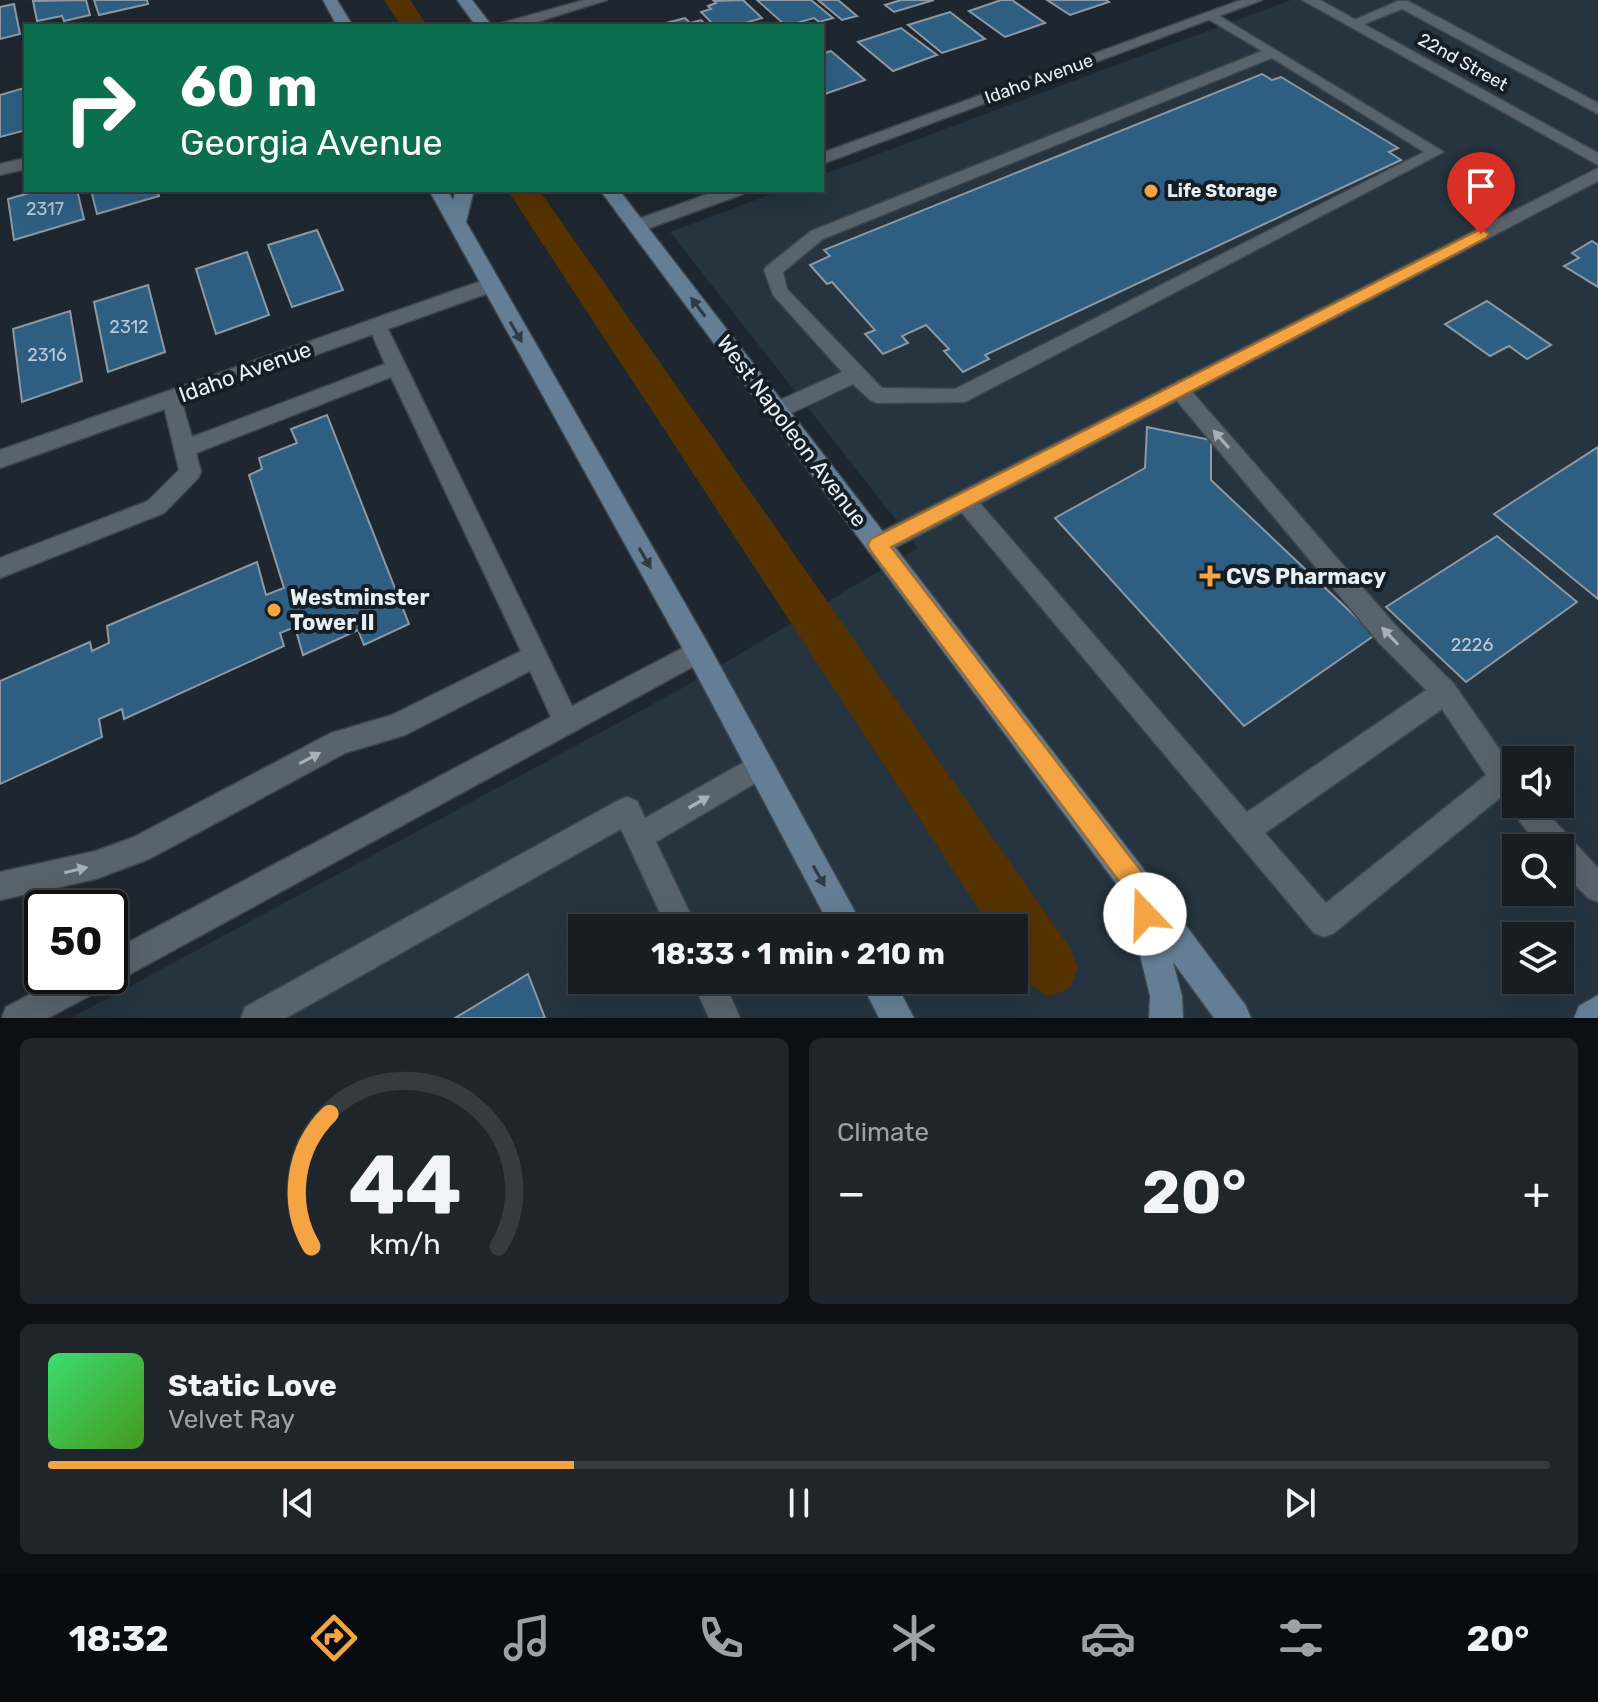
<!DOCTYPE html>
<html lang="en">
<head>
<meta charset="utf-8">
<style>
  body { margin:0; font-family:Rubik,sans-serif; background:#1f262b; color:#f1f3f6; height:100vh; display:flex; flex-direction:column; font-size:30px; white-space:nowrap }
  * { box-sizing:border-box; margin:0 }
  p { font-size:26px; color:#9ea2a6 }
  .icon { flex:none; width:44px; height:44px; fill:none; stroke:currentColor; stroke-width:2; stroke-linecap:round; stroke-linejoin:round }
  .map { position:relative; height:1018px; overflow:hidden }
  .drawer { display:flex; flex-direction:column; gap:20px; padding:20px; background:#0c1013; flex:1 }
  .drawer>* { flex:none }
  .hud { position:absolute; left:24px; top:24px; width:800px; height:168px; border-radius:0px; box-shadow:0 8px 32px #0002,0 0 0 2px #353b41; background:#0b6e4f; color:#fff; overflow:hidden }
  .tools { position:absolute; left:1502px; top:746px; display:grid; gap:16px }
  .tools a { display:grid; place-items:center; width:72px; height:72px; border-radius:0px; background:#161d23; box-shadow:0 8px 32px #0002,0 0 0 2px #353b41; font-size:40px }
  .speed { position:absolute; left:24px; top:890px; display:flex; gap:16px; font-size:40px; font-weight:700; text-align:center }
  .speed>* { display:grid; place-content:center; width:104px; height:104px; border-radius:50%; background:#161d23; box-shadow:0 8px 32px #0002,0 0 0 2px #353b41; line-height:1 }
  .speed .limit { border:4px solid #111; border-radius:12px; background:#fff; color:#111 }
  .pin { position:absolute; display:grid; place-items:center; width:68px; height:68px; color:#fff; margin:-82px -34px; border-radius:50% 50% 50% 0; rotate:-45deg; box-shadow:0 0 8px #0007 }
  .pin .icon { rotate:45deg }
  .me { position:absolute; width:88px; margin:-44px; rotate:339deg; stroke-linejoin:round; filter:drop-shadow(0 0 6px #0008) }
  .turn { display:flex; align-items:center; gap:28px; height:168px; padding:0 24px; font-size:36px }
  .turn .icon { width:104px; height:104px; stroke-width:2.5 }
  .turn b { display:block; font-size:56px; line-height:68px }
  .big { font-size:60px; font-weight:700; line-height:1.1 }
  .drawer .widget { flex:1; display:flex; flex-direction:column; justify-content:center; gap:12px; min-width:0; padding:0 28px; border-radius:12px; background:#1f262b }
  .drawer .dial { align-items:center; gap:0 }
  .dial svg { height:208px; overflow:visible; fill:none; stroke:#353b41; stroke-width:7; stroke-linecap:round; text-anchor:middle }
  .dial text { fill:#f1f3f6; stroke:none }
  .song { display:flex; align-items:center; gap:24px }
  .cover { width:96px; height:96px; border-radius:12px; background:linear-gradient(135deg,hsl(140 70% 55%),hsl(100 70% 35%)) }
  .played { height:8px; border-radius:4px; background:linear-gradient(90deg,#f4a443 35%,#353b41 35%) }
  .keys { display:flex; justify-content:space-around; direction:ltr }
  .heat { display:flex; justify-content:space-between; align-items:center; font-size:44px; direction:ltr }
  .drawer .tiles { flex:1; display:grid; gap:20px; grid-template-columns:1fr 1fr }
  .widget:last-child { grid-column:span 2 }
  .trip { position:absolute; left:568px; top:914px; width:460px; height:80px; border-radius:0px; background:#161d23; box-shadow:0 8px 32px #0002,0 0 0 2px #353b41; font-weight:700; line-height:80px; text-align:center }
  .dock { display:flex; height:128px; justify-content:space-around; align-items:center; background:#090c0e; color:#9ea2a6 }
  .dock .icon { width:56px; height:56px }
  .dock .selected { color:#f4a443 }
  .dock b { font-size:36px; color:#f1f3f6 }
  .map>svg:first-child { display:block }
</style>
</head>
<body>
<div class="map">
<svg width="1598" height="1018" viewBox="0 0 1598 1018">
  <rect width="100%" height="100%" fill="#1e272f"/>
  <!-- built -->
  <path fill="#25343f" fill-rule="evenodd" d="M1291,0H1598V1018H71L679,690L918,548L670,232L782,190H822V175ZM1516,760H1560V804H1516ZM1516,848H1560V892H1516ZM582,928H1014V980H582ZM1516,936H1560V980H1516Z"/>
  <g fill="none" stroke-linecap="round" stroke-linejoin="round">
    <!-- canal -->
    <g fill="#563200" fill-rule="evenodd">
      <polygon points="384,0 410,0 427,26 401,26"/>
      <path d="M513,190H539L1070,948L1078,968L1070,988L1050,996C1014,981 1014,964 1014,928H991L510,194Z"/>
    </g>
  </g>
  <!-- building -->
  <g fill="#2e5f83" stroke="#8d98a2" stroke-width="2">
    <polygon points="86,0 90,15 64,21 62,16 37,21 33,1"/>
    <polygon points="94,0 147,0 148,4 99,15"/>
    <polygon points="743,0 762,18 735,26 715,26 701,12 711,9 708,6 716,3 714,1"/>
    <polygon points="757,0 811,0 833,18 819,22 814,18 786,26"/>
    <polygon points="818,0 838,0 857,16 842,20"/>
    <polygon points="901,0 934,0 894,12 885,5"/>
    <polygon points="1001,0 1012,0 1045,23 1005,37 969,11"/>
    <polygon points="1047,0 1106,0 1109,2 1070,15"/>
    <polygon points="14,4 20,34 0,39 0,7"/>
    <polygon points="950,12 985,39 942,53 908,25"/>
    <polygon points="685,18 690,23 701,20 707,26 662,24"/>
    <polygon points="901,28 937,55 893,71 858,42"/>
    <polygon points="831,51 865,80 822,95 822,54"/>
    <polygon points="1262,74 1272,80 1281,77 1398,148 1389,152 1401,160 985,355 989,359 963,372 944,351 949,349 926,325 902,336 908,343 883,354 865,334 875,330 832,282 827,284 810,265 830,256 824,250"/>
    <polygon points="24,88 26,130 0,137 0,95"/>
    <polygon points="40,190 77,190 84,219 14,240 8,199"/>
    <polygon points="91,190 157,190 159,196 97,214"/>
    <polygon points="317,230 343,290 292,307 268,245"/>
    <polygon points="1592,241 1598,245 1598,287 1564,266 1579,258 1572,253"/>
    <polygon points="247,252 269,315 216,334 196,269"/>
    <polygon points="148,285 165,352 108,372 94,302"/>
    <polygon points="1487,301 1551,345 1527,359 1509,346 1490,356 1445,324"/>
    <polygon points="70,311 82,381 22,402 13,329"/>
    <polygon points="327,415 409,624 364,645 358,630 303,655 295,627 280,633 284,646 124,719 122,709 99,719 102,737 0,784 0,681 90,642 92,651 109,643 107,626 257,562 266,595 284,588 249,475 262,469 259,458 297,443 291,429"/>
    <polygon points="1147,427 1211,440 1211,480 1375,635 1244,726 1055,518 1145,468"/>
    <polygon points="1598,447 1598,599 1494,514"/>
    <polygon points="1497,536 1577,602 1466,682 1386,607"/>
    <polygon points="528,974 545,1018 455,1018"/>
  </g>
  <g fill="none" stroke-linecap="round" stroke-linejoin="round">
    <!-- lane casing -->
    <g stroke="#3e464c" stroke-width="3">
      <g id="lane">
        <polygon points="1398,1 1408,1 1598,103 1598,114 1402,9 1357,27 1345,24"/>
        <path d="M1213,12L1444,152L965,402L877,403L870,400L853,384L783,417H769L766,411L769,405L842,372L773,295L764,270L767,266L811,231L1262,51L1208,19V13ZM1272,58L1424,152L955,389L882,388L787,289L783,272L823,239Z"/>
        <polygon points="377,318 386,325 572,706 698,640 707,643 710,651 707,659 121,979 108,982 106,987 48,1018 2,1018 6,1007 65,976 110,976 110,952 551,717 530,671 405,735 345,753 151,858 96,879 0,900 0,872 96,851 134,837 331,733 392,715 521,651 391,377 196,453 201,472 198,478 164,513 0,578 0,558 148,501 179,470 162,398 165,393 179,393 192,437 385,364 368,325"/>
        <path d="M1179,382L1186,385L1398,628L1454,684L1516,773V804H1539L1598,868V902L1588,898L1560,870V848H1540L1501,797L1334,933L1324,937L1314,933L957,507L954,501L957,495L965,492L973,495L1247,812L1426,690L1380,644L1172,395L1169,390L1172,385ZM1442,709L1486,775L1326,903L1265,833Z"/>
        <polygon points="760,753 769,757 773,766 769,775 656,842 697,928 667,928 621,829 286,1018 241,1018 245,1007 617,801 627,797 637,801 645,818"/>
        <polygon points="692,980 723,980 740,1018 709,1018"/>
      </g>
    </g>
    <!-- street casing -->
    <g stroke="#3e464c" stroke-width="3">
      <g id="street">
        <polygon points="584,0 607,0 524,26 499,26 502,23"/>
        <polygon points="1241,0 1262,0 822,164 822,153"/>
        <polygon points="1302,0 1320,0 1598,153 1598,165"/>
        <polygon points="26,158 26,169 0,175 0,164"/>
        <polygon points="1598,168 1598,181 887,552 878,556 869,552 866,545 869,538"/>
        <polygon points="719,190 746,190 743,194 644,230 630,230 628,226 630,222"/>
        <polygon points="490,278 500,285 497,290 0,468 0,450"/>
      </g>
    </g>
    <!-- secondary casing -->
    <g stroke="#3e464c" stroke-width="3">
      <g id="secondary">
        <polygon points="323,0 337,0 353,26 337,26"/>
        <polygon points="457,0 472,0 492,26 476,26"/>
        <polygon points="429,190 447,190 453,200 456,190 474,190 466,222 707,642 864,928 831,928 689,660"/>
        <polygon points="600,190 619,190 1149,876 1246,1006 1251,1018 1214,1018 1173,962 1182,996 1183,1018 1149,1018 1150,996 1126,897"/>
        <polygon points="860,980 894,980 914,1018 879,1018"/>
        <polygon points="1598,995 1598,1018 1574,1018 1579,1006"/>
      </g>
    </g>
    <!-- lane -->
    <use href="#lane" fill="#59636c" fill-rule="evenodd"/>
    <!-- street -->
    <use href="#street" fill="#59636c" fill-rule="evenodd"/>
    <!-- secondary -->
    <use href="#secondary" fill="#647f95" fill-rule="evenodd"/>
  </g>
  <!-- one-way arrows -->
  <defs><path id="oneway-solid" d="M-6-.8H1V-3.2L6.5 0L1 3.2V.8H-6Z" transform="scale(2)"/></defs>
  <g fill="#2d3b47">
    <use href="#oneway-solid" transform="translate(698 307) rotate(-127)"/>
    <use href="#oneway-solid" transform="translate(516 332) rotate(60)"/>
    <use href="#oneway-solid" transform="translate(645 558) rotate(60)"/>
    <use href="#oneway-solid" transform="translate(819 876) rotate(61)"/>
  </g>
  <g fill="#a8b0b7">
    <use href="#oneway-solid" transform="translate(1221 439) rotate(-131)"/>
    <use href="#oneway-solid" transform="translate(1390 636) rotate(-133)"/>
    <use href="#oneway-solid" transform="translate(310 758) rotate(-28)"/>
    <use href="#oneway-solid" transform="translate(699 802) rotate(-30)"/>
    <use href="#oneway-solid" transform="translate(76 870) rotate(-13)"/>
  </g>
  <!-- route -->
  <polygon fill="#f4a443" stroke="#9f6b2c" stroke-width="2" points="1481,229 1489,234 1486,238 891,547 1147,879 1157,914 1154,923 1145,926 1137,923 1128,893 871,551 868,545 871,539"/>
  <!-- markers -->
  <g fill="#f4a443" stroke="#151e25" stroke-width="3">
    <circle cx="1151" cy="191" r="8"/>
    <path d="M1206 564h8v8h8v8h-8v8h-8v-8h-8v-8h8z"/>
    <circle cx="274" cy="610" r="8"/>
  </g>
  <g text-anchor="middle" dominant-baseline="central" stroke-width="8" stroke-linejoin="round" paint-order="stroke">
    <!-- far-street labels -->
    <g font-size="18" fill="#e8eff4" stroke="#151e25">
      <text transform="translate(1463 62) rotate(29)">22nd Street</text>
      <text transform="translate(1039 79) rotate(-20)">Idaho Avenue</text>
    </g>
    <!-- far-poi labels -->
    <g font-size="18" font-weight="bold" fill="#e8eff4" stroke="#151e25" text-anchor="start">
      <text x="1167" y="191">Life Storage</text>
    </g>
    <!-- number labels -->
    <g font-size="18" fill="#bacbd8">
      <text x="45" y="209">2317</text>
      <text x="129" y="327">2312</text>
      <text x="47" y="355">2316</text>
      <text x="1472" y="645">2226</text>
    </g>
    <!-- street labels -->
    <g font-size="22" fill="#e8eff4" stroke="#151e25">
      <text transform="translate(245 372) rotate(-20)">Idaho Avenue</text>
      <text transform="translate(792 431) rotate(53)">West Napoleon Avenue</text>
    </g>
    <!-- poi labels -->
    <g font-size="22" font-weight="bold" fill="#e8eff4" stroke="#151e25" text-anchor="start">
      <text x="1226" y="576">CVS Pharmacy</text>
      <text x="290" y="597">Westminster<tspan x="290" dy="25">Tower II</tspan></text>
    </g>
  </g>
</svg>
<div class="tools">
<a><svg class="icon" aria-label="sound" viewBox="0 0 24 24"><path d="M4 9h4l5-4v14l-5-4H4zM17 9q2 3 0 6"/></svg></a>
<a><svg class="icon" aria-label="search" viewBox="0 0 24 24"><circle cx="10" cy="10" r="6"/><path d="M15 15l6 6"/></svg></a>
<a><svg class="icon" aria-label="layers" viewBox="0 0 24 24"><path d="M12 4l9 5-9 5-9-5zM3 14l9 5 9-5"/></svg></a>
</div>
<div class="speed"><div class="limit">50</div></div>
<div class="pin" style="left:1481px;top:234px;background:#d93025"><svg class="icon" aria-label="arrive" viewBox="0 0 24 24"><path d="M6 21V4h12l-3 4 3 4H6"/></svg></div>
<svg class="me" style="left:1145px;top:914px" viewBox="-20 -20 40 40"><circle r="19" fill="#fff"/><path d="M0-13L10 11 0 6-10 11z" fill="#f4a443"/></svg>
<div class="trip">18:33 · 1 min · 210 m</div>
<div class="hud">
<div class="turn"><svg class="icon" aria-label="right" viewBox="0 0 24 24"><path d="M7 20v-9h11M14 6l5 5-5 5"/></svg><div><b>60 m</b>Georgia Avenue</div></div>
</div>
</div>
<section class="drawer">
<div class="tiles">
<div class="widget dial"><svg viewBox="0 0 100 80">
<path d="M14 69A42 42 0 1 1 86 69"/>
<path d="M14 69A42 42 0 0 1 21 18" stroke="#f4a443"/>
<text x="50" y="56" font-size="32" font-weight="700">44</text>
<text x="50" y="72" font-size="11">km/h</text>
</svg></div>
<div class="widget"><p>Climate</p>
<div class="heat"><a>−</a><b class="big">20°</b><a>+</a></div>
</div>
<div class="widget">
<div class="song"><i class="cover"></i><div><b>Static Love</b><p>Velvet Ray</p></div></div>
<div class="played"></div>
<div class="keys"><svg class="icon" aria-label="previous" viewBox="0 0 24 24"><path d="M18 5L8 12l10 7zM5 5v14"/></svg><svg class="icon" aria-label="pause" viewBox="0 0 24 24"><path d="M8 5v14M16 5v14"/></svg><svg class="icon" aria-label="next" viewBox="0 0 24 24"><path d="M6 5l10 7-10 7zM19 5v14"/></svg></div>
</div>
</div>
</section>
<nav class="dock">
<b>18:32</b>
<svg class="icon selected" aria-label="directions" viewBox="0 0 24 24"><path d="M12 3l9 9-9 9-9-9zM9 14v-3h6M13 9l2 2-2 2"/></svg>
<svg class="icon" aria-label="music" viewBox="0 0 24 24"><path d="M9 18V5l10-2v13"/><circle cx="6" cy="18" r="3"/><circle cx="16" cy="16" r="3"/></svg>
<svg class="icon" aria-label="phone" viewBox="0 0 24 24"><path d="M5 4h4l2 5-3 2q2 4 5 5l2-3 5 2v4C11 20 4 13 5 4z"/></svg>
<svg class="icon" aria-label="climate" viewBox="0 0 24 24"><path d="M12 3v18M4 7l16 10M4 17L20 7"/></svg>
<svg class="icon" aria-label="car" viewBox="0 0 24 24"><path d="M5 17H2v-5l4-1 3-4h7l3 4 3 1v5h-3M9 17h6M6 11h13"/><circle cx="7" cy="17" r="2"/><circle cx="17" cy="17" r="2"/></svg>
<svg class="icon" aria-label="filters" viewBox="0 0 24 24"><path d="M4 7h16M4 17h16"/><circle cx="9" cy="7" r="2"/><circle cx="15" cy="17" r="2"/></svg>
<b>20°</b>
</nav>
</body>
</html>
